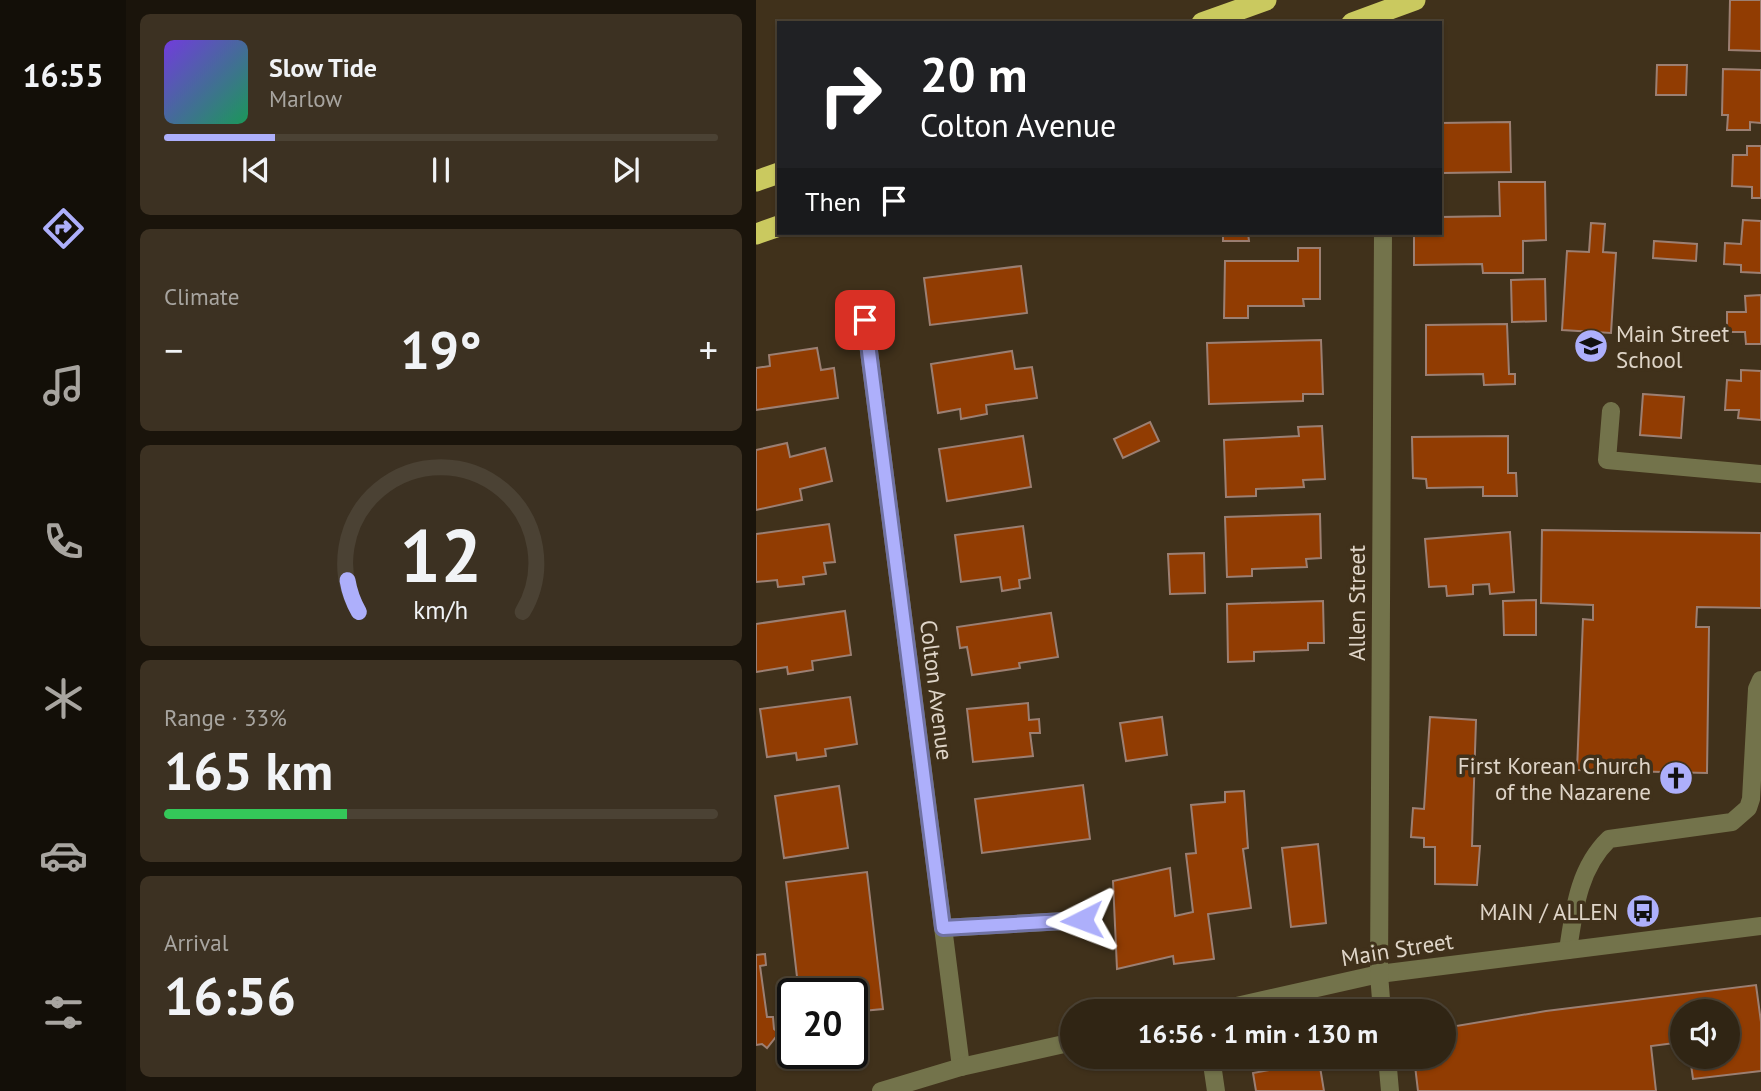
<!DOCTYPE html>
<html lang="en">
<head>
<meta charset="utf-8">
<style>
  body { margin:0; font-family:"PT Sans",sans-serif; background:#3c3122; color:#f1f3f6; height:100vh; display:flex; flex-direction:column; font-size:26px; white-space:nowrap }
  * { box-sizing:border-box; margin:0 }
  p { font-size:23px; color:#a8a5a0 }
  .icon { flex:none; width:38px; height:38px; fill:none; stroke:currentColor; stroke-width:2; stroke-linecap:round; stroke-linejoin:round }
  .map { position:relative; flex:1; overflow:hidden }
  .panel { display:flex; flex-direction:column; gap:14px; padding:14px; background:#1a140b; width:630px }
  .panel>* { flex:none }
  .top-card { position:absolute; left:21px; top:21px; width:665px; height:214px; border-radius:0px; box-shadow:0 2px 5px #0004,0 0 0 2px #4b4234; background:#202124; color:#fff; overflow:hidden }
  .tools { position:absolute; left:914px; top:999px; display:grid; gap:14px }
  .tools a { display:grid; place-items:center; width:70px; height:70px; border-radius:50%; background:#302514; box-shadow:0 2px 5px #0004,0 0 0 2px #4b4234; font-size:35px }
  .speed { position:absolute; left:21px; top:978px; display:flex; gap:14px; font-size:35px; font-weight:700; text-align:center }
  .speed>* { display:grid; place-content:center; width:91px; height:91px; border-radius:50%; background:#302514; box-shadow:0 2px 5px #0004,0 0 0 2px #4b4234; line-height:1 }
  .speed .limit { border:4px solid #111; border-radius:10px; background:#fff; color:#111 }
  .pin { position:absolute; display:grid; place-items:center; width:60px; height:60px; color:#fff; margin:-30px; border-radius:14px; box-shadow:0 4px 10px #0006 }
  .me { position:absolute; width:77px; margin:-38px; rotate:267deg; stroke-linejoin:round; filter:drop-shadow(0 0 5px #0008) }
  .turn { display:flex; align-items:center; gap:24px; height:147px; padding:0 28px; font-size:32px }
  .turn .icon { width:91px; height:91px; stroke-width:2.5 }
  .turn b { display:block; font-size:49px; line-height:60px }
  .then { display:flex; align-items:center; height:66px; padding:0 28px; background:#0003; gap:14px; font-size:26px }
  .big { font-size:52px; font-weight:800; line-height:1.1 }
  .panel .widget { flex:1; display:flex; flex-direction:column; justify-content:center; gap:10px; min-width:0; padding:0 24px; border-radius:10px; background:#3c3122 }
  .panel .dial { align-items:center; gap:0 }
  .dial svg { height:182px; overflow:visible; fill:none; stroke:#4b4234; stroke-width:7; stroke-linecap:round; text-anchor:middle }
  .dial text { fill:#f1f3f6; stroke:none }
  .song { display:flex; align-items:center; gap:21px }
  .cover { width:84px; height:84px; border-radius:10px; background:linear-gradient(135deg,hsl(260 70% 55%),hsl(150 70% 35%)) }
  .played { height:7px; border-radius:4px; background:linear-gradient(90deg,#adaffb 20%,#4b4234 20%) }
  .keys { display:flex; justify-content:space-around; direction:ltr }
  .heat { display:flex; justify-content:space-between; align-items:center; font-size:38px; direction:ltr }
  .charge { height:10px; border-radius:5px; background:linear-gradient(90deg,#34c759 33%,#4b4234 0) }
  .trip { position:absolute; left:304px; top:999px; width:396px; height:70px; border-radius:35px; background:#302514; box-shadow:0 2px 5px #0004,0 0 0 2px #4b4234; font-weight:800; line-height:70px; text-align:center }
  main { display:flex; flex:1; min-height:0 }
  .dock { display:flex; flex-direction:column; width:126px; justify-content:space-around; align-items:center; background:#130f08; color:#a8a5a0 }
  .dock .icon { width:49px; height:49px }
  .dock .current { color:#adaffb }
  .dock b { font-size:32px; color:#f1f3f6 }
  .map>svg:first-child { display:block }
</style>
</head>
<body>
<main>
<nav class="dock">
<b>16:55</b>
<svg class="icon current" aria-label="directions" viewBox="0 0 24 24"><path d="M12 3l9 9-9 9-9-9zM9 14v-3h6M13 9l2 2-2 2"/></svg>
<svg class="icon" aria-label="music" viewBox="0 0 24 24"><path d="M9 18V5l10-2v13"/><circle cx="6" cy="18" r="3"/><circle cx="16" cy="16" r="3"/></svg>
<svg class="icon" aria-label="phone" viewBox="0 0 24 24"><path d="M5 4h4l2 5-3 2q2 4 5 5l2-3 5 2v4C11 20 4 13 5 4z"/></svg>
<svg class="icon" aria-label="climate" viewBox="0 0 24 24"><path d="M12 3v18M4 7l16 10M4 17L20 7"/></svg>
<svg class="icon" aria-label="car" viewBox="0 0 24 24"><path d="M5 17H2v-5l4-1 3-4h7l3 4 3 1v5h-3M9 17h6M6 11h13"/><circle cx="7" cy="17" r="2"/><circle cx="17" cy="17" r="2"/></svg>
<svg class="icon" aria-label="filters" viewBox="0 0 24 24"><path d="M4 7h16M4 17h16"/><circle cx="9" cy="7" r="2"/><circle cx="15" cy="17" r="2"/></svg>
</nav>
<section class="panel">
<div class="widget">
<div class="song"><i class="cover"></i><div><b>Slow Tide</b><p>Marlow</p></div></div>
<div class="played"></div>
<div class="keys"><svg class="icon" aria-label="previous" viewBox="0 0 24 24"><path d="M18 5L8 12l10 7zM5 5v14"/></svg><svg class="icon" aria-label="pause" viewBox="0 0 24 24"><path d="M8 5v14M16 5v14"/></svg><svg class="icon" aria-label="next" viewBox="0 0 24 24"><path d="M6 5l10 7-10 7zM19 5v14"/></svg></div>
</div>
<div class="widget"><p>Climate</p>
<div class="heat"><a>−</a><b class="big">19°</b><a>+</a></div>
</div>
<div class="widget dial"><svg viewBox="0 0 100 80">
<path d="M14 69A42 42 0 1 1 86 69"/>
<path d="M14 69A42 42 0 0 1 9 55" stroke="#adaffb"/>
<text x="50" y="56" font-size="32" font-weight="700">12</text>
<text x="50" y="72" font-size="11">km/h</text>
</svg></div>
<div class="widget"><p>Range · 33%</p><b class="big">165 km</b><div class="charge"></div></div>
<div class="widget"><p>Arrival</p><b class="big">16:56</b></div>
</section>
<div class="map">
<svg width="1005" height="1091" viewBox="0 0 1005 1091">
  <rect width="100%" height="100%" fill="#40311b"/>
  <!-- building -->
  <g fill="#913c02" stroke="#9c7f72" stroke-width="2">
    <polygon points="974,0 1005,0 1005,51 973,50"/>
    <polygon points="901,65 931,65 930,95 900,95"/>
    <polygon points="967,69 1005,70 1005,123 994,122 994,130 971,130 972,115 966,115"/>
    <polygon points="754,122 755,172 686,173 686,180 684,180 684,123"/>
    <polygon points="991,146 1005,146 1005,198 996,198 996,187 976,186 977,155 991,155"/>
    <polygon points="743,182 789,182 790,240 767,241 767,273 727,273 726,264 658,265 658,233 684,233 684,217 744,216"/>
    <polygon points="987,220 1005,221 1005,273 985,272 985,265 968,264 969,243 985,244"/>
    <polygon points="835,223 849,224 847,252 860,253 855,333 806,330 811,251 833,252"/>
    <polygon points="467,233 492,233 493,241 467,241"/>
    <polygon points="898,241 941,244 940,261 897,258"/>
    <polygon points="542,248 564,248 564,299 547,299 548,306 492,306 492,318 468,318 469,261 542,261"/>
    <polygon points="265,266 271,313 174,325 168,278"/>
    <polygon points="789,279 790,321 756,322 755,280"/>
    <polygon points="1005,295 1005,344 990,344 989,332 971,332 971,312 990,312 989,296"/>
    <polygon points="751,324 753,374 759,374 759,384 728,385 727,374 670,375 670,325"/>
    <polygon points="565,340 567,394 547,394 547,401 453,404 451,343"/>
    <polygon points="61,348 65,370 78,368 82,398 0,410 0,368 14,366 13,355"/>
    <polygon points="256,351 259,369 276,367 281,398 230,405 231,414 205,419 204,409 182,413 175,364"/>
    <polygon points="985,370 1005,371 1005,420 982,418 983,410 969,410 971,380 985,381"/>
    <polygon points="887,394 928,397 925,438 884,435"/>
    <polygon points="394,422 403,441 367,458 358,439"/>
    <polygon points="566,426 569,479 547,480 548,487 500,489 500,496 470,497 468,440 543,436 542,427"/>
    <polygon points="267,436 275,487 191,501 183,449"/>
    <polygon points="752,436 752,473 760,473 761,496 727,496 727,487 671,488 670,479 657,478 656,437"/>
    <polygon points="31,443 34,457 69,448 76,481 44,489 46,500 0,510 0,450"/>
    <polygon points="564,514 565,558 550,559 551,567 496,569 496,576 471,577 469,517"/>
    <polygon points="73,524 79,562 68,563 70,574 47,577 48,584 22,587 21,580 0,582 0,534"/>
    <polygon points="267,526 274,578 263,580 264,588 246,591 244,577 205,582 199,535"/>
    <polygon points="786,530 1005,533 1005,608 941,607 940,627 953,627 951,773 821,770 827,619 837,620 837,605 785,603"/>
    <polygon points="754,532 758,592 734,594 733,584 717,585 717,594 691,596 690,586 673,587 669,539"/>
    <polygon points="448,553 449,593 414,594 412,554"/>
    <polygon points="780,600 780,635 748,635 747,601"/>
    <polygon points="567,601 568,643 552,643 552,650 498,652 498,661 472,662 471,604"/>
    <polygon points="89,611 95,655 56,661 57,670 32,674 31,667 0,672 0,624"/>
    <polygon points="295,613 302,657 263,663 264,668 216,675 211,647 204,648 201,627"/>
    <polygon points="94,697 101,744 69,749 70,756 41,760 40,753 11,757 4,709"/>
    <polygon points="272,703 273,720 283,719 284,733 274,733 277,756 217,762 211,709"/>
    <polygon points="406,717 411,755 370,761 364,723"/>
    <polygon points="674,717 720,720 716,846 724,846 721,885 679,884 679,847 668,847 668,838 655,837 657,808 668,809"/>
    <polygon points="327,785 334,839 226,853 219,799"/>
    <polygon points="83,786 92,848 28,858 19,796"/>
    <polygon points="488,791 492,848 487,849 495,908 452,914 458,959 418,964 417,956 361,969 357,881 414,868 419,916 437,912 430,854 440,853 435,805 469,802 469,792"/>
    <polygon points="562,844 570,923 535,927 526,848"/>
    <polygon points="111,872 127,1009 96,1012 96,994 43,994 30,882"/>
    <polygon points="9,954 10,965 4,966 11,1017 17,1017 18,1029 23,1033 11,1048 6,1044 0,1045 0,955"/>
    <polygon points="1000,985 1005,1022 1005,1071 937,1079 934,1057 971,1057 971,1012 926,1012 926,1042 895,1046 900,1091 662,1091 658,1057 688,1057 688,1028 790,1011"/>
    <polygon points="563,1061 568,1091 500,1091 497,1073"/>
  </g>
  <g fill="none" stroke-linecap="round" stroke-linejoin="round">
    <!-- minor -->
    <g stroke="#73734b" stroke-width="18">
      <polyline points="109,320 205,1067"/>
      <polyline points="855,411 851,460 1005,474"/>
      <polyline points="187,928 326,920"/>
      <path d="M812,950C818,911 822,869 853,839L976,822L992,808L995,799L1001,689L1005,680"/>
      <polyline points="454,1012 623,974 1005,926"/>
      <polyline points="626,1012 623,974 627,233"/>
      <polyline points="455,1057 460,1091"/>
      <polyline points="631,1057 634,1091"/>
      <polyline points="125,1091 205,1067 317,1042"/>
    </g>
    <!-- highway -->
    <g stroke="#cac95f" stroke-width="21">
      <polyline points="446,23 510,0"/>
      <polyline points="596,23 659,0"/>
      <polyline points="0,181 23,173"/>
      <polyline points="0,234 23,226"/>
    </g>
  </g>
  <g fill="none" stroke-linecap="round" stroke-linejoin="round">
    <!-- route casing -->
    <g stroke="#7072a3" stroke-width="18">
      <polyline id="route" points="109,320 187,928 326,920"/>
    </g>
    <!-- route -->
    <use href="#route" stroke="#adaffb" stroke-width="12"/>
  </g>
  <!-- icons -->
  <defs>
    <g id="school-disc" transform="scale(1.75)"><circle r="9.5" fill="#adaffb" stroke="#40311b"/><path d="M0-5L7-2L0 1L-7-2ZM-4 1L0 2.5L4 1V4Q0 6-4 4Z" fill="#111"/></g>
    <g id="church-disc" transform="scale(1.75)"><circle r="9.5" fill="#adaffb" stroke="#40311b"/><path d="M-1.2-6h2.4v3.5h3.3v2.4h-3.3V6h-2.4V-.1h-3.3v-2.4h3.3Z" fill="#111"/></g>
    <g id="bus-disc" transform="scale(1.75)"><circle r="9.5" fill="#adaffb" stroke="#40311b"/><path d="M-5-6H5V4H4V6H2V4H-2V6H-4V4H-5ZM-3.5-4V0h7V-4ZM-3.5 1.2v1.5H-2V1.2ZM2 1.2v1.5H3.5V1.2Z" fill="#111"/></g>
  </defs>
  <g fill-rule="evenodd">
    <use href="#school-disc" x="835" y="346"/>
    <use href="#church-disc" x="920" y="778"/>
    <use href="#bus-disc" x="887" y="911"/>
  </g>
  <g text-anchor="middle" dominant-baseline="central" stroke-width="7" stroke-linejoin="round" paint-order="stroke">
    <!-- poi labels -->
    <g font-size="23" fill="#dfd5c8" stroke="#40311b" text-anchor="end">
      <text x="860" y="333" text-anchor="start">Main Street<tspan x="860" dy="26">School</tspan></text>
      <text x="895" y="765">First Korean Church<tspan x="895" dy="26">of the Nazarene</tspan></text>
      <text x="862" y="911">MAIN / ALLEN</text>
    </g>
    <!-- street labels -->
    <g font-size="23" fill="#dfd5c8" stroke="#40311b">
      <text transform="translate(600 603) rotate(-90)">Allen Street</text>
      <text transform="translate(181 690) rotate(83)">Colton Avenue</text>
      <text transform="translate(641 949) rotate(-9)">Main Street</text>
    </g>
  </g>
</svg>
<div class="tools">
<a><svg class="icon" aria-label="sound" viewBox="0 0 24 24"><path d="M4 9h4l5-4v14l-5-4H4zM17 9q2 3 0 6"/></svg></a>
</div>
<div class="speed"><div class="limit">20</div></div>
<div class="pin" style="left:109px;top:320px;background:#d93025"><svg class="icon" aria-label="arrive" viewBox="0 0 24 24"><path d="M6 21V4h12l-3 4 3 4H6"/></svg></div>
<svg class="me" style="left:326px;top:920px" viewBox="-20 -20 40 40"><path d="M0-17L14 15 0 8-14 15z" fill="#adaffb" stroke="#fff" stroke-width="4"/></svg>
<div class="trip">16:56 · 1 min · 130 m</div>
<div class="top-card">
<div class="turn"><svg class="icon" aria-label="right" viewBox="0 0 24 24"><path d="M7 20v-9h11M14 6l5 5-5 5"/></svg><div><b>20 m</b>Colton Avenue</div></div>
<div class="then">Then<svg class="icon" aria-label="arrive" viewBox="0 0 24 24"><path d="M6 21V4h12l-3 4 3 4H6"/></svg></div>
</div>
</div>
</main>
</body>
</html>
